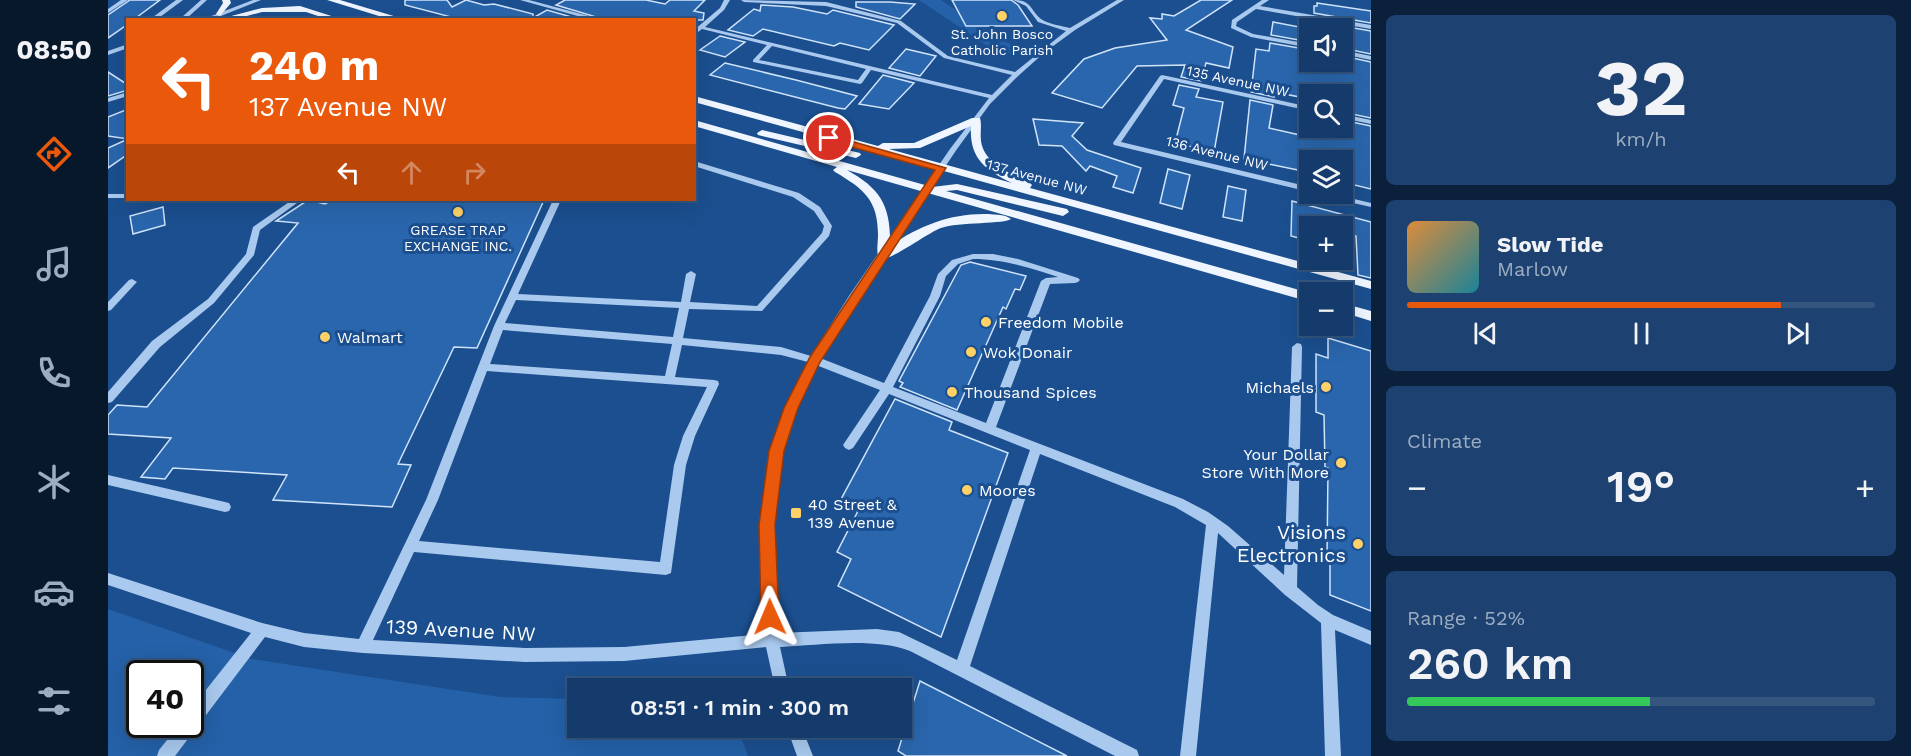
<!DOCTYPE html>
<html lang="en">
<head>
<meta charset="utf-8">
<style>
  body { margin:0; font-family:"Work Sans",sans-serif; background:#1d4271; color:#f1f3f6; height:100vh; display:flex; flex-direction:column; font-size:22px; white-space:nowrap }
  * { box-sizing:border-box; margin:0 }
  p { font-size:20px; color:#9dadc1 }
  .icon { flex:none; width:33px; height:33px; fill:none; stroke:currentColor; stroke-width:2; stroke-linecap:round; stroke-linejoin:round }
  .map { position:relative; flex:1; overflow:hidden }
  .details { display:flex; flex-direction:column; gap:15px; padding:15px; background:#0b203b; width:540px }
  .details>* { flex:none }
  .banner { position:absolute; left:18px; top:18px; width:570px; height:183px; border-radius:0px; box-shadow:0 6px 24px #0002,0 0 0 2px #33557e; background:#ea580c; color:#fff; overflow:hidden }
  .fabs { position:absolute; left:1191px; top:18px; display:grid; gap:12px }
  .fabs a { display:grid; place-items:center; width:54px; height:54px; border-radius:0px; background:#143b6b; box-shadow:0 6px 24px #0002,0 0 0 2px #33557e; font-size:30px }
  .speed { position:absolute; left:18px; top:660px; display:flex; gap:12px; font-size:30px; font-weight:700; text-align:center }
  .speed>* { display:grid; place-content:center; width:78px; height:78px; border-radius:50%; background:#143b6b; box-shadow:0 6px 24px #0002,0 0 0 2px #33557e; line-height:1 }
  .speed .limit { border:3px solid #111; border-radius:9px; background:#fff; color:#111 }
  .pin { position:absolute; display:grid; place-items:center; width:51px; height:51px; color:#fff; margin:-26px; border:3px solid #fff; border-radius:50%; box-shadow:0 2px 6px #0007 }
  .me { position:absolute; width:66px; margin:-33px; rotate:359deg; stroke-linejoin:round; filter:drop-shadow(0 0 4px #0008) }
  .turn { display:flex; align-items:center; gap:21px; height:126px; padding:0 24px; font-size:27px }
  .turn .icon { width:78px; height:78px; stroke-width:2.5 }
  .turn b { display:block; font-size:42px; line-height:51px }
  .lanes { display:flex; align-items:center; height:57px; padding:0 24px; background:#0003; justify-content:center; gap:30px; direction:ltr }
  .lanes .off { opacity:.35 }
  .big { font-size:45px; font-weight:600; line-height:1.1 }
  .details .widget { flex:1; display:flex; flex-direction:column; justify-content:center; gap:9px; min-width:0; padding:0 21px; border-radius:9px; background:#1d4271 }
  .details .dial { align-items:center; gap:0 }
  .dial b { font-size:78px; line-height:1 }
  .song { display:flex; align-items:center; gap:18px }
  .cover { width:72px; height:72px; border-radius:9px; background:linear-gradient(135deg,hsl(30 70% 55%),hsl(190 70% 35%)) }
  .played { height:6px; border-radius:3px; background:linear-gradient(90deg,#ea580c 80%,#33557e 80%) }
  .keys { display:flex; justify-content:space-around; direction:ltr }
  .heat { display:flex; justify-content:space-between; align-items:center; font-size:33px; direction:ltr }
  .charge { height:9px; border-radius:4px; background:linear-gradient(90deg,#34c759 52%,#33557e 0) }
  .trip { position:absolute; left:459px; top:678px; width:345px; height:60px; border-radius:0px; background:#143b6b; box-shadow:0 6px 24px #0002,0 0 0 2px #33557e; font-weight:600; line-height:60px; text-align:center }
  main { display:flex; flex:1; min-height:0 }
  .tabs { display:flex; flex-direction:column; width:108px; justify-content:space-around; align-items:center; background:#08182b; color:#9dadc1 }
  .tabs .icon { width:42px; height:42px }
  .tabs .active { color:#ea580c }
  .tabs b { font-size:27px; color:#f1f3f6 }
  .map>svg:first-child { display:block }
</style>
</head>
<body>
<main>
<nav class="tabs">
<b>08:50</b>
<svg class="icon active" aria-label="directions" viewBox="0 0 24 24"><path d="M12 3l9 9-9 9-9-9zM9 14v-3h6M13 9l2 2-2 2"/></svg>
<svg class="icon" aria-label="music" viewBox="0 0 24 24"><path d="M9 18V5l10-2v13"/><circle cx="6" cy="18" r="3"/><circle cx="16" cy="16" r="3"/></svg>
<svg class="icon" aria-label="phone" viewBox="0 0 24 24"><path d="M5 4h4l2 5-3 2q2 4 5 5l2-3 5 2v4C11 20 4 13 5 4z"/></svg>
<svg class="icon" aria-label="climate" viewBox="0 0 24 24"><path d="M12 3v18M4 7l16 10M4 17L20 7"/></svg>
<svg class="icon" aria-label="car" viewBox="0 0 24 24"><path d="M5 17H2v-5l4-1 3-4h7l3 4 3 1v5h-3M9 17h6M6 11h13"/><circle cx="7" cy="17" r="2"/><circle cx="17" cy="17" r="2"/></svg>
<svg class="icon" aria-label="filters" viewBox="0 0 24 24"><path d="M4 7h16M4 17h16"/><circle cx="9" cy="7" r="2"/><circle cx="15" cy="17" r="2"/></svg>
</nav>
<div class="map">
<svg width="1263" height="756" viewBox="0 0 1263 756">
  <rect width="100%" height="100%" fill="#1b4f8f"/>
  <!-- green -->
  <g fill="#2461a8" fill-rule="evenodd">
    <polygon points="811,0 833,0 895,41 911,47 900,54 884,49"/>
    <path d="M0,609L144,659L392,697L469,699L470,728H630L640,756H0ZM32,674H82V724H32Z"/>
  </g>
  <!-- building -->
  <g fill="#2a66ad" stroke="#cfe3fa" stroke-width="1.5">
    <polygon points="22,0 52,0 25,20 20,20 20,24 0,38 0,15"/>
    <polygon points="297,0 339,0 344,7 358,0 376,5 386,4 425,14 425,18 439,10 474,20 344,20 347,18 297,5"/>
    <polygon points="457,0 538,0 557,4 562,0 597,0 586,11 596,13 595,20 498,20 448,5"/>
    <polygon points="844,0 903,0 910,5 924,26 858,26"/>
    <polygon points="1093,0 1124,0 1078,30 1125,47 1121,68 1098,63 1093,81 1073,77 1077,65 1029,66 994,108 944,93 976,59 1007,48 1059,40 1042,18 1054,19 1054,14 1066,16"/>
    <polygon points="748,2 782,2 807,4 792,19 748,7"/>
    <polygon points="1209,3 1263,11 1263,23 1206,13 1206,6 1209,6"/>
    <polygon points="653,5 685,7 719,14 725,10 786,25 761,50 732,43 726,46 655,29 645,36 620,30 646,9 652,11"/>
    <polygon points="1206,21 1263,31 1263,54 1234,48 1234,28 1207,28"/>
    <polygon points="1165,22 1202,29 1202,42 1163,35"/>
    <polygon points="612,36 637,42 617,57 592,50"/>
    <polygon points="1162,43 1202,50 1202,62 1234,62 1235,56 1263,62 1263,118 1234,112 1234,94 1202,94 1202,99 1166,92 1166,97 1143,92 1148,49 1161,51"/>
    <polygon points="798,49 828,56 812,76 781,68"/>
    <polygon points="617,63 688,80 749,96 737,109 730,108 602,75"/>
    <polygon points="0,72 20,85 20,90 0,96"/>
    <polygon points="775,75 806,83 781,109 751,104"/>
    <polygon points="1071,85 1091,89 1088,97 1115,102 1106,152 1067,143 1076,108 1065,105"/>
    <polygon points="1142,100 1165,105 1161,128 1192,135 1194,120 1202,122 1202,128 1234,129 1234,120 1263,126 1263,189 1234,182 1234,160 1191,153 1190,170 1136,159"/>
    <polygon points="20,109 20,139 0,136 0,117"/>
    <polygon points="925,119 975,123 964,136 979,150 1033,168 1025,193 1005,187 1009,176 982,166 978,171 954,146 931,145"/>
    <polygon points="20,139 20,154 0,168 0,148"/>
    <polygon points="1060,169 1082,175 1074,209 1052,203"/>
    <polygon points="1120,186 1138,190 1134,221 1115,217"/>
    <polygon points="200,200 217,204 224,200 436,200 369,348 346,347 290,464 303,465 284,507 165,500 179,475 65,468 57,479 33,477 63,438 0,434 0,415 9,405 39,407 190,223 168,221"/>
    <polygon points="1184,201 1263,222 1263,278 1250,275 1248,236 1234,233 1234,226 1202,226 1202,241 1183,236"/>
    <polygon points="55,207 57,225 25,234 22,216"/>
    <polygon points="862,262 918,276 912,290 907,289 898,309 895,307 849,410 792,387 795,383 791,381 853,265"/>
    <polygon points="1220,338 1263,351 1263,611 1222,595 1222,559 1219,558 1220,468 1217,467 1216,415 1208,412 1208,354 1220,358"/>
    <polygon points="787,399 844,422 841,430 900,453 833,637 730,586 743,559 729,552 750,511 731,503"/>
    <polygon points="812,681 959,756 798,756 790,751"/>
  </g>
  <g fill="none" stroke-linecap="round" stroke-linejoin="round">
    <!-- minor -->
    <g fill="#a9c9ee" fill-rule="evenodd">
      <polygon points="13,0 20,0 0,13 0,9"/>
      <polygon points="68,0 75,0 48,20 41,20"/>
      <polygon points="93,0 99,0 78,19 68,20 74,17"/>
      <polygon points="145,0 153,0 103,20 93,20"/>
      <polygon points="412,0 421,0 496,20 484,20"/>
      <path d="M616,0H622L616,10L597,27L884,95L904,75L836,58L789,23L718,6L636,2L633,0L718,2L793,21L840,56L907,72L958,31L930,22L918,6L905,0C924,0 921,9 933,19C940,24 954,26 962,28L1009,0H1016L967,30L937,52L909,77L882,104L849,149L748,300L712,358L776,383L822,296L830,274L844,260L865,254H885L910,259L970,278L972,280L970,282L967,283L942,284L888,427L1075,499L1100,512L1120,526L1176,575L1184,347L1189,343L1193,344L1194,347L1189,587L1210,605L1225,615L1263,631V645L1227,630L1233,756H1217L1213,623L1177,595L1110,533L1088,756H1072L1098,525L1067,507L932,454L862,666L1029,750L1031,756H1007L802,651C769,637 708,645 672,647L681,688H667L658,647L516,661L417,662L255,653L196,647L157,637L67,756H49L51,750L72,724H82V710L143,633L0,585V573L154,623L196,633L251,639L318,500L386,326L445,200H453L410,294L573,302L578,274L583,271L588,274L582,302L649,306L714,233L716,226L706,211L685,197L586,166V161L691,193L712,207L724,226L721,236L654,311L581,309L575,338L673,347L703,356L741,296L842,149L881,98L763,70L754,83L752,84L645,62V60L659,45L594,29L586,35V30L612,8ZM664,46L758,69L750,80L651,60ZM865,259C896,259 922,268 950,277L938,278L933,281L878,423L785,387L832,296L838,276L850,264ZM408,300L571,308L565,337L397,323ZM395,330L564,344L557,376L382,364ZM574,345L673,355L700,362C685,390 671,419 663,451C649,508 652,576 656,634L516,647L417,648L265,640L306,552L558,575L563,573L578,465L587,436L611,384L610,381L606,380L567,377ZM708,365L772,390L737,442L735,445L737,448L741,450L745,448L781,394L922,450L849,660L791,632L769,629L670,633C666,575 661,507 675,450C682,420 694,392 708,365ZM379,371L599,387L575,436L566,465L552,562L311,541L330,500Z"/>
      <polygon points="1154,0 1161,0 1152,6 1263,25 1263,29 1148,9 1129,22 1128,26 1145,34 1202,44 1202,48 1143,37 1123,28 1124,20"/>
      <polygon points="20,44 20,48 0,55 0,51"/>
      <polygon points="1234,50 1263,56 1263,60 1234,54"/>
      <polygon points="1054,75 1202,107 1202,111 1056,79 1013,142 1202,187 1202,192 1006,145 1005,143 1052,76"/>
      <polygon points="20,92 20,96 0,102 0,98"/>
      <polygon points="1234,114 1263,120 1263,124 1234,118"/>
      <rect x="0" y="194" width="20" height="4"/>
      <polygon points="1213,194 1225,194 1263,203 1263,207 1214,196"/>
      <polygon points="184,200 193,200 152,230 146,255 106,303 52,347 4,402 0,403 0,392 44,341 100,299 138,254 145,227"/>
      <polygon points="24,279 29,282 27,284 3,310 0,311 0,302 21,280"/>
      <polygon points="0,475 117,502 121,503 123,507 121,511 117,512 0,485"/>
      <polygon points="679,728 694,728 705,756 689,756"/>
    </g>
    <!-- major -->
    <g fill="#f0f6ff" fill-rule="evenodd">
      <polygon points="114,0 122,0 123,3 112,16 108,14 115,3"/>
      <polygon points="219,0 232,0 299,20 284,20"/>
      <polygon points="192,6 236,20 222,20 198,12 154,12 124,20 108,20 154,8"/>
      <path d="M586,96L770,146L775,143H806L864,118H872C874,125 872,133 873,141C876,164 904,174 922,183L924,185L922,188L1263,281V289L586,102ZM863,126C861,158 877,170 904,183L781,149L812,148Z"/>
      <path d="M586,120L824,187L849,184L959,209L961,212L955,216L849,190L838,191L1202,293V302L739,170C773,189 783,206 782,246C812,225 844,213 880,214C888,215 897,214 903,219C898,224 850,222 833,228C819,233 782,262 771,259C768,252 770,243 770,235C770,200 756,189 727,172L725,170L729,167L586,126Z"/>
      <polygon points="654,130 752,153 753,155 748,158 650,135 649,133"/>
      <polygon points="1234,303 1263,311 1263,321 1234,312"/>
    </g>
  </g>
  <!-- route -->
  <polygon fill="#ea580c" stroke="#983908" stroke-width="1.5" points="721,135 838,168 712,362 690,408 676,451 667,525 671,617 668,623 662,626 656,623 653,617 651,525 661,451 676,408 702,357 827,170 718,140 718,136"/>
  <!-- markers -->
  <g fill="#ffd166" stroke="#1b4f8f" stroke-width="2">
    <circle cx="894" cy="16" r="6"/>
    <circle cx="350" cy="212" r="6"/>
    <circle cx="878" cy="322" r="6"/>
    <circle cx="217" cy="337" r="6"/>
    <circle cx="863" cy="352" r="6"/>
    <circle cx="1218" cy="387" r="6"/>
    <circle cx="844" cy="392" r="6"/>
    <circle cx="1233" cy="463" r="6"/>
    <circle cx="859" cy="490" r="6"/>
    <rect x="682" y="507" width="12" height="12" rx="3"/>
    <circle cx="1250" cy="544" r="6"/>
  </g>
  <g text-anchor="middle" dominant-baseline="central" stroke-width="6" stroke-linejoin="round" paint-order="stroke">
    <!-- far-poi labels -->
    <g font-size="14" fill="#fff" stroke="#1b4f8f">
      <text x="894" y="34">St. John Bosco<tspan x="894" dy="16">Catholic Parish</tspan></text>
      <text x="350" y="230">GREASE TRAP<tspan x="350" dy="16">EXCHANGE INC.</tspan></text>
    </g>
    <!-- far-street labels -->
    <g font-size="14" fill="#fff" stroke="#1b4f8f">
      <text transform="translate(1130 81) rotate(12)">135 Avenue NW</text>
      <text transform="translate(1109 153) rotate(14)">136 Avenue NW</text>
      <text transform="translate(929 177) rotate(15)">137 Avenue NW</text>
    </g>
    <!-- poi labels -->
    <g font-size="16" fill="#fff" stroke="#1b4f8f" text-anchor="start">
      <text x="890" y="322">Freedom Mobile</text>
      <text x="229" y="337">Walmart</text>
      <text x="875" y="352">Wok Donair</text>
      <text x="1206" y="387" text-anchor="end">Michaels</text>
      <text x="856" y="392">Thousand Spices</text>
      <text x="1221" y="454" text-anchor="end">Your Dollar<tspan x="1221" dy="18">Store With More</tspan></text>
      <text x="871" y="490">Moores</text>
      <text x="700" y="504">40 Street &amp;<tspan x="700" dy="18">139 Avenue</tspan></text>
    </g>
    <!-- near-poi labels -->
    <g font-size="20" fill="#fff" stroke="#1b4f8f" text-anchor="end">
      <text x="1238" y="532">Visions<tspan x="1238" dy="23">Electronics</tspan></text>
    </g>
    <!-- near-street labels -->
    <g font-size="20" fill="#fff" stroke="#1b4f8f">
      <text transform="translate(353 630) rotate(3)">139 Avenue NW</text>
    </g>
  </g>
</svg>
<div class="fabs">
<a><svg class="icon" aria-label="sound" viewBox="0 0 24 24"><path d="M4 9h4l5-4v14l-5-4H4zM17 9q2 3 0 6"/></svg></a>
<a><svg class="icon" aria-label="search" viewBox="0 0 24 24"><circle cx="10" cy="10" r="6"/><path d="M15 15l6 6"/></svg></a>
<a><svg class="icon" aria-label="layers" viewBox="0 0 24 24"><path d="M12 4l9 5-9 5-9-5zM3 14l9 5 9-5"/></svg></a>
<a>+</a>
<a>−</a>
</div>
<div class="speed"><div class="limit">40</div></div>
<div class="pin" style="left:721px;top:138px;background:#d93025"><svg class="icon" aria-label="arrive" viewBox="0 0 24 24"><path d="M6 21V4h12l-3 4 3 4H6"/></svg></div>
<svg class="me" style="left:662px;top:617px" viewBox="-20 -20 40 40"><path d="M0-17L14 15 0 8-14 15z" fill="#ea580c" stroke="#fff" stroke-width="4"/></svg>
<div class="trip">08:51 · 1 min · 300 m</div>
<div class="banner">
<div class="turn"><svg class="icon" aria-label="left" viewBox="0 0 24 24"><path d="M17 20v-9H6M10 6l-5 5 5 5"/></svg><div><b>240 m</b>137 Avenue NW</div></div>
<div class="lanes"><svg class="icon" aria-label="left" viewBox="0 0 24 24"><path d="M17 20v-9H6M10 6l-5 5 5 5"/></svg><svg class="icon off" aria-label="ahead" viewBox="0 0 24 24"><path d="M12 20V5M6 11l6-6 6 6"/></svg><svg class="icon off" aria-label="right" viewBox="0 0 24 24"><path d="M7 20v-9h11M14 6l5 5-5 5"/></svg></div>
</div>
</div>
<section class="details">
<div class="widget dial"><b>32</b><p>km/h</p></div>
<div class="widget">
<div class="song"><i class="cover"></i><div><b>Slow Tide</b><p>Marlow</p></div></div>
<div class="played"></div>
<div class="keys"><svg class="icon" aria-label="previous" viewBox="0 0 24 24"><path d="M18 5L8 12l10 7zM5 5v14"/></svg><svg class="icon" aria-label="pause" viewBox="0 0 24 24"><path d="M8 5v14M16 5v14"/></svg><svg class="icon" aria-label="next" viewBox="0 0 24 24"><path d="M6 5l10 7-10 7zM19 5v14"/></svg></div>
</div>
<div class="widget"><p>Climate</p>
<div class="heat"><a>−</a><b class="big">19°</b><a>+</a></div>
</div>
<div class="widget"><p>Range · 52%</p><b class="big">260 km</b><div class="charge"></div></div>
</section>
</main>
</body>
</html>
